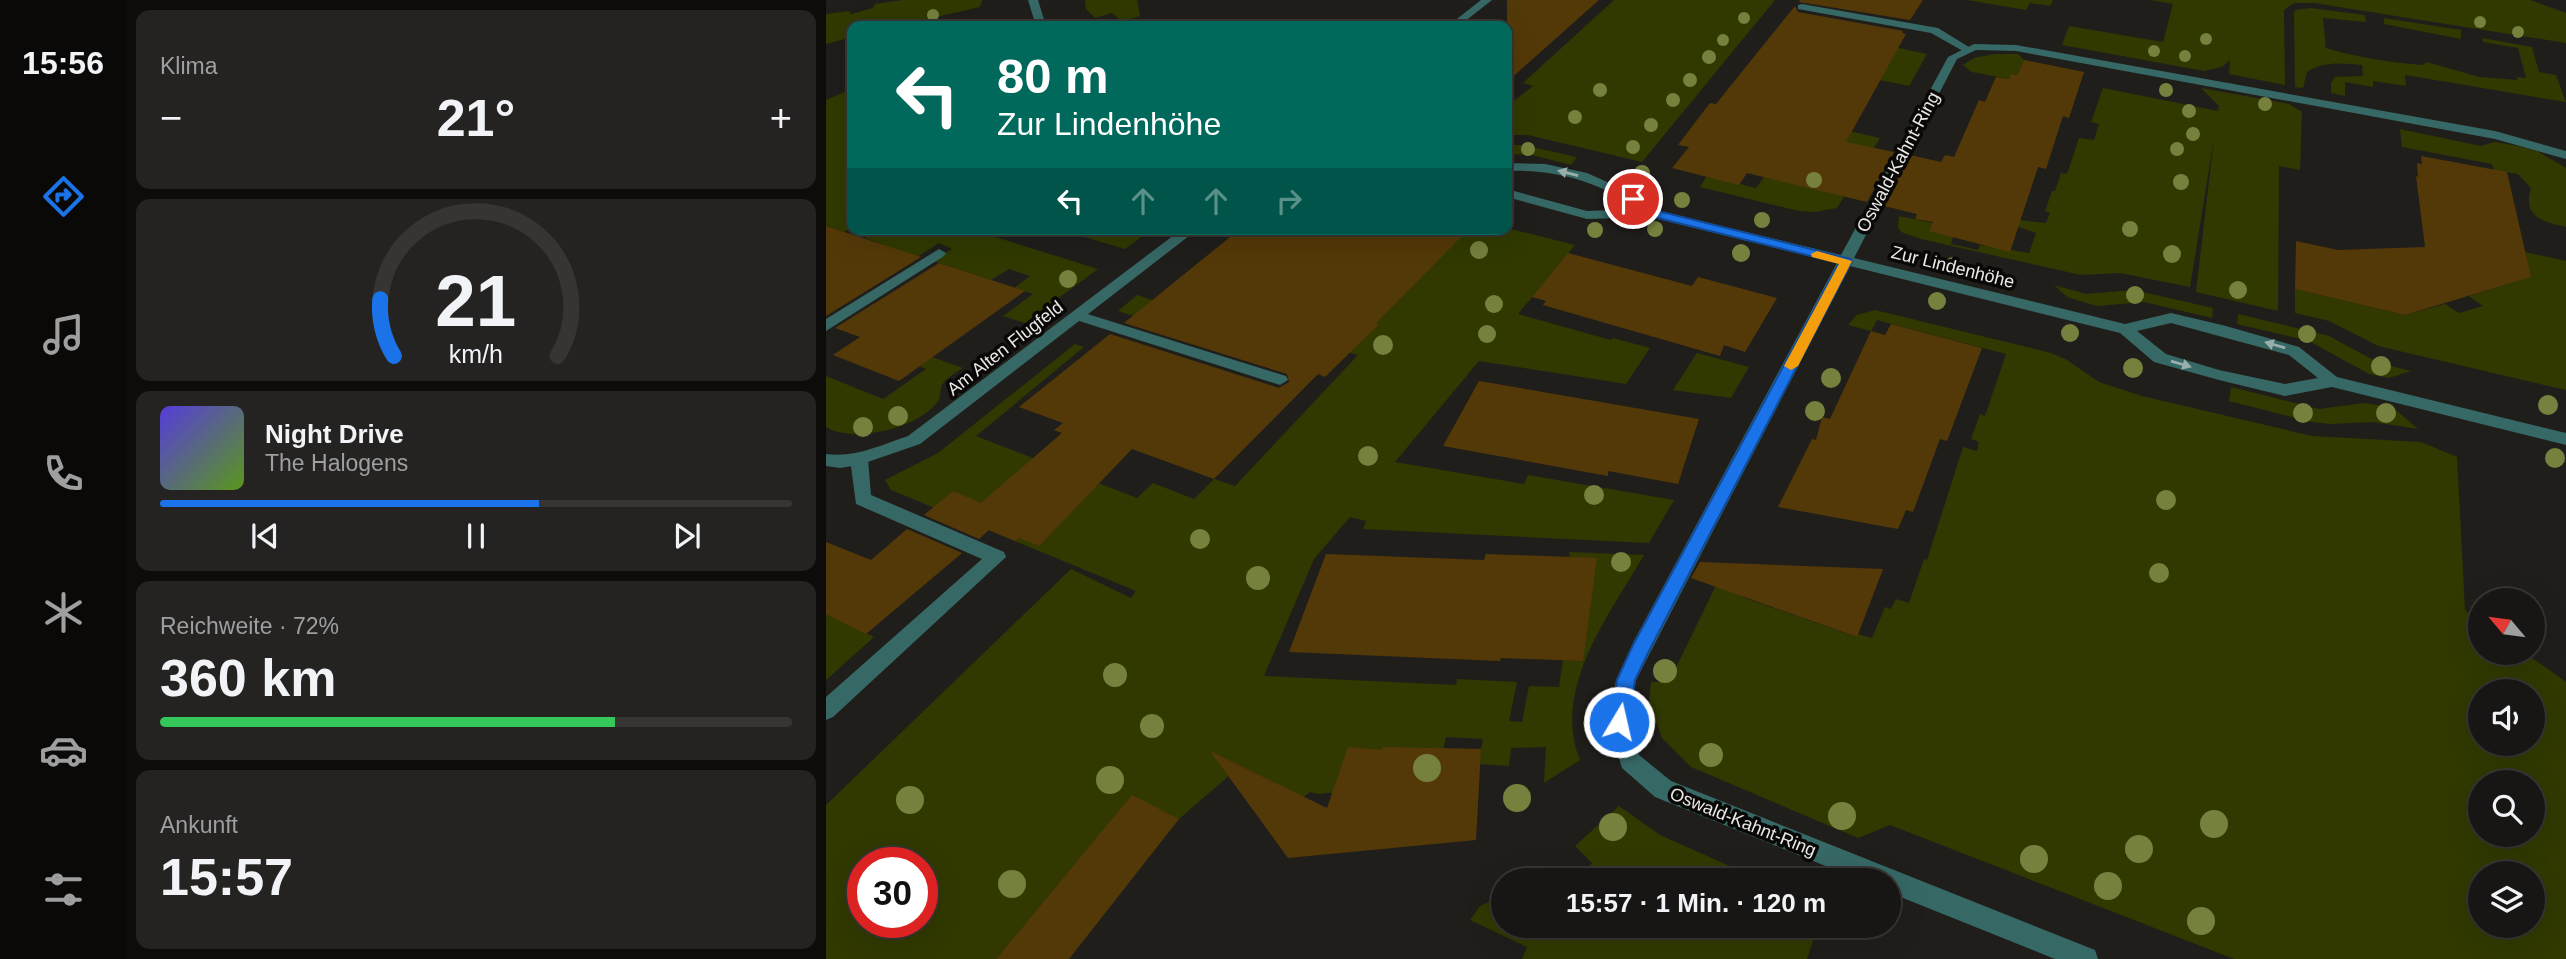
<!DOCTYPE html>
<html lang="de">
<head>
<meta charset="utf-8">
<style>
  body { margin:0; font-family:Arial,sans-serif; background:#252322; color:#f1f3f6; height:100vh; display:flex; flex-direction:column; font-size:26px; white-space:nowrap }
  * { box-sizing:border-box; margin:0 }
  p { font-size:23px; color:#9f9fa0 }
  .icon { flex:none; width:38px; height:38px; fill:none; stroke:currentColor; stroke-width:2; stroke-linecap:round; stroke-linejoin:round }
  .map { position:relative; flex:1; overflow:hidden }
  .drawer { display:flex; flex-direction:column; gap:10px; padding:10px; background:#0d0c0b; width:700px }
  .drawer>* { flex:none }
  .banner { position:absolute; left:21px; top:21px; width:665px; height:214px; border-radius:14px; box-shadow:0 7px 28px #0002,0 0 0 2px #363534; background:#00695c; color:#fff; overflow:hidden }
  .needle { width:46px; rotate:299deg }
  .controls { position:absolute; left:1642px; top:588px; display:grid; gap:14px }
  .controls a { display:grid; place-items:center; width:77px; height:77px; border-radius:50%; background:#181614; box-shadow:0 7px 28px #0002,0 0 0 2px #363534; font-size:35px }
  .speed { position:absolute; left:21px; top:847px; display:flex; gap:14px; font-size:35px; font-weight:700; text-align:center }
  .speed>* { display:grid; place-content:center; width:91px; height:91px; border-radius:50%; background:#181614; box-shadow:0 7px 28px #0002,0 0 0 2px #363534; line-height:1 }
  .speed .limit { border:10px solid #d22; background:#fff; color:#111 }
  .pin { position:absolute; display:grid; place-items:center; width:60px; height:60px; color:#fff; margin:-30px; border:4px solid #fff; border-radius:50%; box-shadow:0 2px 7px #0007 }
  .me { position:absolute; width:77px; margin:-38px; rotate:9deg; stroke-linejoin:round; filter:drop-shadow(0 0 5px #0008) }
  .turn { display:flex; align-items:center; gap:24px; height:147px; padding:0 35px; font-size:32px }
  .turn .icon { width:91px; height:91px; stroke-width:2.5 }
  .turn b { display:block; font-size:49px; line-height:60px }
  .lanes { display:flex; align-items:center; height:66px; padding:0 35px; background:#0003; justify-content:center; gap:35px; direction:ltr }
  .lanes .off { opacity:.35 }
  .big { font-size:52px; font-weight:600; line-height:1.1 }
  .drawer .card { flex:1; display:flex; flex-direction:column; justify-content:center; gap:10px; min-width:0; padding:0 24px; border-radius:14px; background:#252322 }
  .drawer .dial { align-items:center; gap:0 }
  .dial svg { height:182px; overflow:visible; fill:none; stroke:#363534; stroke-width:7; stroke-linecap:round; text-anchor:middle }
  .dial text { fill:#f1f3f6; stroke:none }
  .song { display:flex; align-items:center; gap:21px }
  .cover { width:84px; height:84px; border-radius:10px; background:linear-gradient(135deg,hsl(250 70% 55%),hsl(90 70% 35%)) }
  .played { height:7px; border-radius:4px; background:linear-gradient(90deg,#1a73e8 60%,#363534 60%) }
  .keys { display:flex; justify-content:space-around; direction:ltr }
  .heat { display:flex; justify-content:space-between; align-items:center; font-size:38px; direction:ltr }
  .charge { height:10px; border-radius:5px; background:linear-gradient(90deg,#34c759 72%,#363534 0) }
  .trip { position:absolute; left:665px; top:868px; width:410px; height:70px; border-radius:35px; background:#181614; box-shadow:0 7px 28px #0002,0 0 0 2px #363534; font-weight:600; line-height:70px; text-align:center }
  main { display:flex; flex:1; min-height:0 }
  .dock { display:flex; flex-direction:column; width:126px; justify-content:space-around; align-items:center; background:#0a0908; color:#9f9fa0 }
  .dock .icon { width:49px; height:49px }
  .dock .current { color:#1a73e8 }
  .dock b { font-size:32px; color:#f1f3f6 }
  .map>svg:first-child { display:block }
</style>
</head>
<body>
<main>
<nav class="dock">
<b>15:56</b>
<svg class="icon current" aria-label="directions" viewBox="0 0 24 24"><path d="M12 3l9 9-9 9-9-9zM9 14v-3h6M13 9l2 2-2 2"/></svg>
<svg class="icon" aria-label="music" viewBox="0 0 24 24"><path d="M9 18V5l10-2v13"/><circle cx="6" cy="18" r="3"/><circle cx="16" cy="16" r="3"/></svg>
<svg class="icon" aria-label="phone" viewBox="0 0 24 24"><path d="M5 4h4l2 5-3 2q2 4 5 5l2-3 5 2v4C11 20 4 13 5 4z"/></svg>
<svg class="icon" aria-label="climate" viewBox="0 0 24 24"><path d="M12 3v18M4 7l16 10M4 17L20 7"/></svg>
<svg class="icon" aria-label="car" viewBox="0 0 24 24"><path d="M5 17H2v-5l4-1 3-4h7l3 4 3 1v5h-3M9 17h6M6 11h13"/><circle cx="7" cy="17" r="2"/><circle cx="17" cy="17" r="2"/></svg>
<svg class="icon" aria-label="filters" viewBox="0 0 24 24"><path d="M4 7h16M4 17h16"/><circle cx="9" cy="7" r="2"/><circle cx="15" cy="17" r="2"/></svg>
</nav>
<section class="drawer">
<div class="card"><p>Klima</p>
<div class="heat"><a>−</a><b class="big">21°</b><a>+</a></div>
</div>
<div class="card dial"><svg viewBox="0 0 100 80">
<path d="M14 69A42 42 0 1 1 86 69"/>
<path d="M14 69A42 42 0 0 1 8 44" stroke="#1a73e8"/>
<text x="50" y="56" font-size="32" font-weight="700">21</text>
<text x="50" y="72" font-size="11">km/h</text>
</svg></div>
<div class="card">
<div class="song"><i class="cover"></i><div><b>Night Drive</b><p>The Halogens</p></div></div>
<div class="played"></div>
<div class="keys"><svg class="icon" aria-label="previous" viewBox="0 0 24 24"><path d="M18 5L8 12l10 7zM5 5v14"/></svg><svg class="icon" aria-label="pause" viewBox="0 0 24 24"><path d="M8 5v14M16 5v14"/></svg><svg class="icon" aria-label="next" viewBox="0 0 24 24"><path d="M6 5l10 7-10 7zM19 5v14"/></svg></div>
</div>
<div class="card"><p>Reichweite · 72%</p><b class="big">360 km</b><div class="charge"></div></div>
<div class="card"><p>Ankunft</p><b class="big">15:57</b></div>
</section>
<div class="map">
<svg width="1740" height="959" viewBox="0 0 1740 959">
  <rect width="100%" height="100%" fill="#201e1b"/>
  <!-- green -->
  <g fill="#313901" fill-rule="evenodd">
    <polygon points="77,0 156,0 154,7 72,26 26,26 26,37 0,44 0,14 23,11 25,14 47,8 49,4"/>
    <polygon points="259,0 311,0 314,16 296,22 286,13 269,18 260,9"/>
    <polygon points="788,0 949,0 816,162 702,135 681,135 681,106 707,86 697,83"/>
    <polygon points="1141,0 1227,0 1224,6 1204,3 1200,10"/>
    <polygon points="1324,0 1704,0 1740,13 1740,43 1488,3 1468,3 1458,10 1459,85 1403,74 1404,60 1396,67 1378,71 1236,45 1243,26 1337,42 1347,4"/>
    <path d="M1484,8L1539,15L1540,22L1497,18L1500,48C1530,57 1566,63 1597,65L1601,62L1653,77L1691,80V77L1700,78L1692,48L1657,42L1656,38L1706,47L1713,72L1730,75L1740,102L1579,75L1580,86L1547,81V87L1519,82V96L1505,93V83L1509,77L1537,76L1536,65C1517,63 1497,61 1481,72L1477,88L1469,87L1468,14L1469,10Z"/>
    <polygon points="1558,18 1635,30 1635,39 1558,24"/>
    <polygon points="1035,40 1101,54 1083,86 1054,80 1040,104"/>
    <polygon points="1168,54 1192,54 1198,60 1191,75 1186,74 1183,79 1146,72 1137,65 1148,58"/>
    <polygon points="1277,88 1392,111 1393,106 1375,88 1463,104 1476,112 1474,170 1453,166 1452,311 1370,292 1388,138 1364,287 1294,273 1255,275 1095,239 1075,232 1072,227 1073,216 1107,223 1127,237 1125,244 1152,250 1154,245 1203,253 1210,233 1192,227 1193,220 1220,223 1224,213 1219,211 1226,191 1229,191 1235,173 1241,174 1253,138 1268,140 1273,124 1265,122"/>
    <polygon points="26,89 26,227 18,232 0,226 0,100"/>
    <path d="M1574,129L1655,146L1669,142L1692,146L1711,151L1740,168V227C1717,222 1696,217 1705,188L1692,174L1668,170L1666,164L1576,147Z"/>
    <polygon points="1023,131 1054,138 1011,208 988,212 973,211 874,187 881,176 930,188 938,177"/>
    <polygon points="681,145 697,145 751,157 745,165 706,155 681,154"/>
    <path d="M681,228L749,245L692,314L785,340L787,338L824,348L800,384L653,361L569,462L698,484L702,475L848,500L823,543L537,529L540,521L524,517L488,559L438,676L630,685L631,679L691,682L683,721L696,722L703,686L733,687L737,660L757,661L743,552L818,555C784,614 725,689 754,760L718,783L720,747L685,748L683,766L652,764L657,739L620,737L610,783L492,794L484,792L478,797L414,766L353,819L306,796L170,959H0V805L245,569L305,598L310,591L65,490L59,480L112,453L249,344L258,347L150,436L311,498L327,483L368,499L388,479L409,486L532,355L505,347L474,369L292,311L311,295L332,302L531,229ZM37,863H96V922H37Z"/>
    <polygon points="51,229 144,229 272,269 199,323 177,316 207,294 188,288 204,276 183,269 165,280 107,261 126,249 113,243 61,276 56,244 39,238"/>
    <polygon points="239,229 247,232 251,229 326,229 299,249 255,236 231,234"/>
    <polygon points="1699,252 1740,261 1740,390 1552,346 1503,321 1469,313 1469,289 1579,315 1619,304 1633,313 1657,306 1643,296 1704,277"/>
    <polygon points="1228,285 1260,294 1308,290 1387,308 1386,318 1318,302 1271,306 1241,297"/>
    <path d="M1049,310L1225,353L1241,360L1273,382L1316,396L1486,436L1595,442L1631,457L1639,610L1654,621V653H1699L1740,682V959H1408L1064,825L1032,838L865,767L836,738L823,702L825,682H843L897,571L919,598L1030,637L1032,634L1046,638L1059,607L1065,609L1070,599L1083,603L1098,559L1101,560L1137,447L1151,451L1153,442L1145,439L1154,414L1159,416L1180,354L1051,320L1045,331L1022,325L1031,315ZM1654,691H1706V744H1654ZM1654,782H1706V835H1654ZM1654,873H1706V926H1654Z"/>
    <polygon points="1412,314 1503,336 1553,363 1585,371 1563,378 1543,374 1483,341 1411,324"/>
    <polygon points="871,353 923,367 905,398 847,390"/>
    <path d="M106,357L137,368C131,372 120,378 116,385C114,390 115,397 112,401C94,428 27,444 0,427V376L57,399L100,369L93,366Z"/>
    <polygon points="1405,387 1493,409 1538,403 1551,405 1570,410 1592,429 1547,422 1504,424 1486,422 1403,401"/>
    <polygon points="0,605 21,624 48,637 0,680"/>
    <polygon points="793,806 834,835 935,880 750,880 766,863 749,846"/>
    <polygon points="668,900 677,900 677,926 992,926 981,959 696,959 701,947 644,920 654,906"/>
  </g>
  <!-- building -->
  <g fill="#543908">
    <polygon points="681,0 773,0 681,82"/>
    <polygon points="974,0 1097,0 1084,20 973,2"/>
    <polygon points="969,6 972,12 1077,31 1076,33 1080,34 1020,142 1068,152 1041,202 921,173 913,185 846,168 863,147 852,145 884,103 890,104"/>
    <polygon points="1198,60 1258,72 1243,118 1237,116 1220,169 1212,167 1184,252 1103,231 1107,222 1089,219 1091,214 1058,206 1084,155 1115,162 1119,155 1128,157 1153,100 1159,102 1170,77 1183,79 1185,74 1191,75"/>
    <polygon points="1595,156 1681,172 1705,277 1579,315 1469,289 1470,241 1512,250 1599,247 1590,176 1592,177 1591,163 1596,164"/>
    <polygon points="0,226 95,257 0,316"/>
    <polygon points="414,229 643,229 550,323 553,324 499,377 492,374 388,479 306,449 213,546 193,538 189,541 163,530 153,539 98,515 127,491 155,503 236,433 228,430 237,423 193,407 284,334 453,388 463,382 461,374 298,323"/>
    <polygon points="742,253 866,286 872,277 951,298 919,352 898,345 894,356 717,305 720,301 706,297"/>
    <polygon points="113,263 199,291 73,381 7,355 34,337 9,328"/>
    <polygon points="1065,324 1156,348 1121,441 1114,439 1087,512 1080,510 1072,529 952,507 986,439 990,440 996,417 1004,419 1045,331 1059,335"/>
    <polygon points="653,381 873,419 852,484 782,471 782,476 617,446"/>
    <polygon points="81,529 136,553 40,634 0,614 0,542 45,560"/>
    <polygon points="500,554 658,560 660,554 771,558 757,661 675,658 674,661 463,652"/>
    <polygon points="874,562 1057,569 1031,637 865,578"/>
    <polygon points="522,747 556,750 557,747 655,749 650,840 462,858 384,751 501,808"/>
    <polygon points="306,795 353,819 243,959 170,959"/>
  </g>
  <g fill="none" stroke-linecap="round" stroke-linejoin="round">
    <!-- service -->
    <g fill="#366865" fill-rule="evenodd">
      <polygon points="976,4 1112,28 1146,49 1137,51 1105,33 972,9 972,5"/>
      <polygon points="113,249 120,253 118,256 0,331 0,319"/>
      <polygon points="252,311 460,376 462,380 454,385 247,319 245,316 247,313"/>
      <polygon points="33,453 39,454 42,459 45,495 178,552 180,557 7,717 0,720 0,697 156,559 30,504 24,459 27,454"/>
    </g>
    <!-- minor -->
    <g fill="#366865" fill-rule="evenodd">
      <polygon points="202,0 212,0 220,26 210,26"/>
      <polygon points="655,0 666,0 633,26 622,26"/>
      <path d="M1148,44L1190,45L1669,131L1740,151V159L1669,139L1190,51L1150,50L1131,59L1028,258L1299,324L1345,313L1400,326L1473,347L1511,377L1740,433V445L1506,387L1459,396L1393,380L1328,362L1294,333L1024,266L810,680L804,722L813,755L845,781L1269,950L1272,959H1229L1062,892V880H1034L829,797L796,768L782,722L790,680L809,639L1011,263L824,217L761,219L681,197V189L761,211L811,209C773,181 728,169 681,171V163L719,164L761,173L797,189L829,210L1015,255L1122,57ZM1345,323L1463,355L1492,378L1459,384L1393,370L1340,354L1311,331Z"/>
      <path d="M356,229H372L94,444L33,465L14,468L0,466V454C29,458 55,445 82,436Z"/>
    </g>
  </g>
  <!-- trees -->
  <g fill="#75813d">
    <circle cx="107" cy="15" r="6"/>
    <circle cx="918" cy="18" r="6"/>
    <circle cx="1654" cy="22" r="6"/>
    <circle cx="1692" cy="32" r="6"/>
    <circle cx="1380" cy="39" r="6"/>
    <circle cx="897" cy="40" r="6"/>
    <circle cx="1328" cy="51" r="6"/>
    <circle cx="1359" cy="56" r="6"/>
    <circle cx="883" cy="57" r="7"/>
    <circle cx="864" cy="80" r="7"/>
    <circle cx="774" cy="90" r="7"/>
    <circle cx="1340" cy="90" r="7"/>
    <circle cx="847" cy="100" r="7"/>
    <circle cx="1439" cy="104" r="7"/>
    <circle cx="1363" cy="111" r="7"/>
    <circle cx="749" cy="117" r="7"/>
    <circle cx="825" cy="125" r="7"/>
    <circle cx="1367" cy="134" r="7"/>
    <circle cx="807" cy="147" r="7"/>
    <circle cx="702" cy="149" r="7"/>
    <circle cx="1351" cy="149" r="7"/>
    <circle cx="816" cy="173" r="8"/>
    <circle cx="988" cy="180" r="8"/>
    <circle cx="1355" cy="182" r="8"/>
    <circle cx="856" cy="200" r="8"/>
    <circle cx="936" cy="220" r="8"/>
    <circle cx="829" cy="229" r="8"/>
    <circle cx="1304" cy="229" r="8"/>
    <circle cx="769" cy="230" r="8"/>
    <circle cx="653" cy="250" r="9"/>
    <circle cx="915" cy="253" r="9"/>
    <circle cx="1346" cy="254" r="9"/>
    <circle cx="1127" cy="266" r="9"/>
    <circle cx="242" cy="279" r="9"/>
    <circle cx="1412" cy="290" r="9"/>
    <circle cx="1309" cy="295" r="9"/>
    <circle cx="1111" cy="301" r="9"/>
    <circle cx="668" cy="304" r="9"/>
    <circle cx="1244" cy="333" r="9"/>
    <circle cx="661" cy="334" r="9"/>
    <circle cx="1481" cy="334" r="9"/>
    <circle cx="557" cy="345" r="10"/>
    <circle cx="1555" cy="366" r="10"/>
    <circle cx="1307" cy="368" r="10"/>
    <circle cx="1005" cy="378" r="10"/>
    <circle cx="1722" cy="405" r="10"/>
    <circle cx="989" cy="411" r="10"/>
    <circle cx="1477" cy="413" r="10"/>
    <circle cx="1560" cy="413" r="10"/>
    <circle cx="72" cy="416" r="10"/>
    <circle cx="37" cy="427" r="10"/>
    <circle cx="542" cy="456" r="10"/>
    <circle cx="1729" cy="458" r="10"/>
    <circle cx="768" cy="495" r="10"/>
    <circle cx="1340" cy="500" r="10"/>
    <circle cx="374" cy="539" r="10"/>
    <circle cx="795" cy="562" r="10"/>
    <circle cx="1333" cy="573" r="10"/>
    <circle cx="432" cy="578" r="12"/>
    <circle cx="839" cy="671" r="12"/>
    <circle cx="289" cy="675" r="12"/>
    <circle cx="326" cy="726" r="12"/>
    <circle cx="885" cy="755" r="12"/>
    <circle cx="601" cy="768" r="14"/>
    <circle cx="284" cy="780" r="14"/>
    <circle cx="691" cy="798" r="14"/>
    <circle cx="84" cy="800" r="14"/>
    <circle cx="1016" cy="816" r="14"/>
    <circle cx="1388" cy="824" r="14"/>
    <circle cx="787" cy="827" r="14"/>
    <circle cx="1313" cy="849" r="14"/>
    <circle cx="1208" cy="859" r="14"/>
    <circle cx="186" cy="884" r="14"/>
    <circle cx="1282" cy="886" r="14"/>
    <circle cx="1375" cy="921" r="14"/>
  </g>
  <!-- one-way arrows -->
  <defs><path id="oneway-solid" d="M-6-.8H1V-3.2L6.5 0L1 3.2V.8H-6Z" transform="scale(1.75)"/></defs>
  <g fill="#9aafac">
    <use href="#oneway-solid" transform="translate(742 173) rotate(-166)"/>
    <use href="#oneway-solid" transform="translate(1449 345) rotate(-164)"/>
    <use href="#oneway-solid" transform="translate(1355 364) rotate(16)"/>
  </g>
  <!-- route -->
  <polygon fill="#1a73e8" stroke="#114b97" stroke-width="2" points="807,195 828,210 1025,259 1026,261 824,649 809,680 803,722 800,728 793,731 786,728 784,722 791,680 807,645 1013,263 820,215 801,199"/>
  <!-- slow -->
  <polygon fill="#f59e0b" points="991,251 1026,261 972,366 965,370 958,366 1013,264 986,257 985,254"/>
  <g text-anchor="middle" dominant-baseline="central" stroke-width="7" stroke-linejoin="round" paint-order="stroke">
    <!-- street labels -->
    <g font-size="18" fill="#ebe9e7" stroke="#090807">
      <text transform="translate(1072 162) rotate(-62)">Oswald-Kahnt-Ring</text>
      <text transform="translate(1127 267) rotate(14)">Zur Lindenhöhe</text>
      <text transform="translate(179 348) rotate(-38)">Am Alten Flugfeld</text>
      <text transform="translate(917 822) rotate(22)">Oswald-Kahnt-Ring</text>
    </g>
  </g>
</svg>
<div class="controls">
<a><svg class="needle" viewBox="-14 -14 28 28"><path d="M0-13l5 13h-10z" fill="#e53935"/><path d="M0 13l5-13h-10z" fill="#9f9fa0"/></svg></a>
<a><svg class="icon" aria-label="sound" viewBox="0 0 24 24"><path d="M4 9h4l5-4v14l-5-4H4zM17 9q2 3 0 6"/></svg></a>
<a><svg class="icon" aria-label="search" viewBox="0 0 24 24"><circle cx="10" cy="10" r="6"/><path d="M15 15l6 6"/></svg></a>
<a><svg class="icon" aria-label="layers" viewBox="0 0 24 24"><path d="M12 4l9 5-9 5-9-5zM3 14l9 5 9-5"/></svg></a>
</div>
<div class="speed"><div class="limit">30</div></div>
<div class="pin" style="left:807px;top:199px;background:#d93025"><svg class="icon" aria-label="arrive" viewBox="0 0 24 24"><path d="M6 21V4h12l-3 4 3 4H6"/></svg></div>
<svg class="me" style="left:793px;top:722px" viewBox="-20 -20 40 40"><circle r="17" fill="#1a73e8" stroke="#fff" stroke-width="3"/><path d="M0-11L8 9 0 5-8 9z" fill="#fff"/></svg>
<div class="trip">15:57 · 1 Min. · 120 m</div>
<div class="banner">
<div class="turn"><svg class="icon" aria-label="left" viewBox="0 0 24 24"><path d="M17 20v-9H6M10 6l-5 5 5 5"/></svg><div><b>80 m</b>Zur Lindenhöhe</div></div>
<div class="lanes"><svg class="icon" aria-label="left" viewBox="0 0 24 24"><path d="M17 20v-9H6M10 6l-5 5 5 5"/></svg><svg class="icon off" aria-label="ahead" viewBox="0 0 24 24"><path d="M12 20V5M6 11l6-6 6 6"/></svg><svg class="icon off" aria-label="ahead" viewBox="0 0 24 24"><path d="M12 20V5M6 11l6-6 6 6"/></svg><svg class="icon off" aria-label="right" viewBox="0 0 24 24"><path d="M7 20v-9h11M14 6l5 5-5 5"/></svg></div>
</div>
</div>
</main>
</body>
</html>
